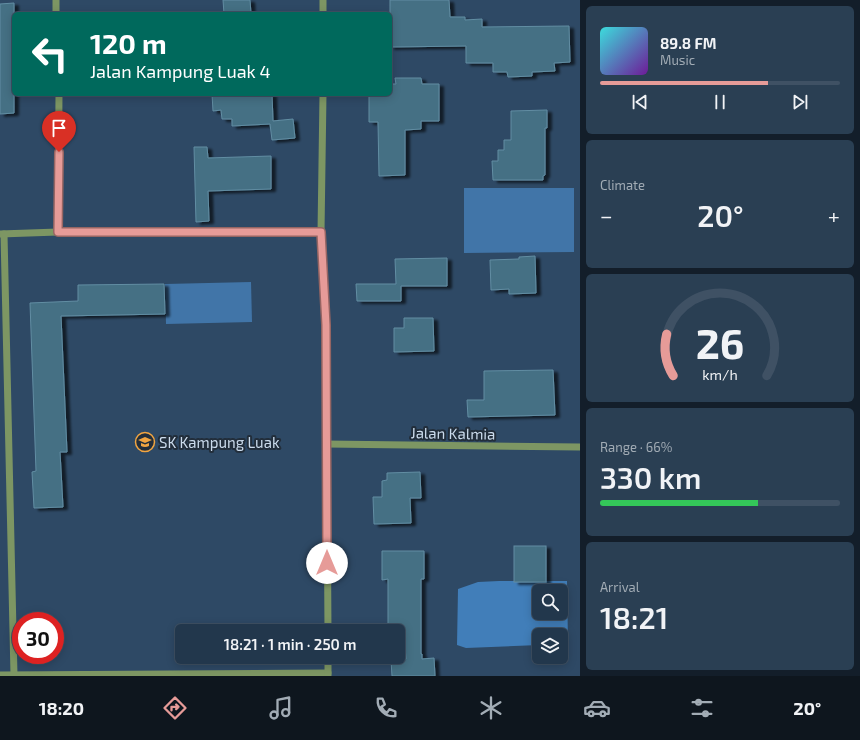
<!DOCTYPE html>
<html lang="en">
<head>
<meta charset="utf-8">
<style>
  body { margin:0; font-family:"Exo 2",sans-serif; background:#2a3f53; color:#f1f3f6; height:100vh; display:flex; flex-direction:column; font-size:15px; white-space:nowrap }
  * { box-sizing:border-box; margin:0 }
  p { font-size:13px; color:#a2acb5 }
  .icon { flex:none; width:22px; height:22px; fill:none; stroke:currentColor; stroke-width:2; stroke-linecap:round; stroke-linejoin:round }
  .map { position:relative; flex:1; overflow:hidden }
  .sheet { display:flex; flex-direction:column; gap:6px; padding:6px; background:#131e2a; width:280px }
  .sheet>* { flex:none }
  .hud { position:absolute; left:12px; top:12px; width:380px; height:84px; border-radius:6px; box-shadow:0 2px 10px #0003,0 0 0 1px #3f5164; background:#00695c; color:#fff; overflow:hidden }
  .fabs { position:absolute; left:532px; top:584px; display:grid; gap:8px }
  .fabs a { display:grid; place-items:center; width:36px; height:36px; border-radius:6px; background:#22374c; box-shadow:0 2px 10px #0003,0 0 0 1px #3f5164; font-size:20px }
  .speed { position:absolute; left:12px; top:612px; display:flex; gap:8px; font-size:20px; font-weight:700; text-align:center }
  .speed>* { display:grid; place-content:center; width:52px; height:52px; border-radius:50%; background:#22374c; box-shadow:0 2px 10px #0003,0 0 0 1px #3f5164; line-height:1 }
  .speed .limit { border:6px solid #d22; background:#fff; color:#111 }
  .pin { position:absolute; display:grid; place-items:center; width:34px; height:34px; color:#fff; margin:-41px -17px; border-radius:50% 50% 50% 0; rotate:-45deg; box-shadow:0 0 4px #0007 }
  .pin .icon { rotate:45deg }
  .me { position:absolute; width:44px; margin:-22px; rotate:0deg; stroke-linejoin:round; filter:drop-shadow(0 0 3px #0008) }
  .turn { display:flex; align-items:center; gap:14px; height:84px; padding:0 12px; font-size:18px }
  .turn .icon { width:52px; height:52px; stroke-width:2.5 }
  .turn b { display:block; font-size:28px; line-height:34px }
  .big { font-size:30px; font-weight:600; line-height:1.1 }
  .sheet .widget { flex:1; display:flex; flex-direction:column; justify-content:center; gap:6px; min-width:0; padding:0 14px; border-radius:6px; background:#2a3f53 }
  .sheet .dial { align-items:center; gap:0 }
  .dial svg { height:104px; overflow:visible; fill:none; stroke:#3f5164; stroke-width:7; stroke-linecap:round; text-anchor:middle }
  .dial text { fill:#f1f3f6; stroke:none }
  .song { display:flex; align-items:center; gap:12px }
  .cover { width:48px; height:48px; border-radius:6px; background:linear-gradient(135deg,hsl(180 70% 55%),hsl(280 70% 35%)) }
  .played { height:4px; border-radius:2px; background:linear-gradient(90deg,#e69b98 70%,#3f5164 70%) }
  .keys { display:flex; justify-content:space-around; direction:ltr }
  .heat { display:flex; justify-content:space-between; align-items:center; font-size:22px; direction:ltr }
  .charge { height:6px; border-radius:3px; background:linear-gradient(90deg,#34c759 66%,#3f5164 0) }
  .trip { position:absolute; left:175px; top:624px; width:230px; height:40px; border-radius:6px; background:#22374c; box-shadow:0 2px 10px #0003,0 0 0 1px #3f5164; font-weight:600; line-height:40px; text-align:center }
  .tabs { display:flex; height:64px; justify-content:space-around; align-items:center; background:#0e161e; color:#a2acb5 }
  .tabs .icon { width:28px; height:28px }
  .tabs .selected { color:#e69b98 }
  .tabs b { font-size:18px; color:#f1f3f6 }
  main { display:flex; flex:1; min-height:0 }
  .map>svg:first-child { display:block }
</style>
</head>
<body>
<main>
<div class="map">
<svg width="580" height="676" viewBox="0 0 580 676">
  <defs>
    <filter id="shadow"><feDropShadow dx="4.5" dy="2.5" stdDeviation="1" flood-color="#0009"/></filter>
  </defs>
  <rect width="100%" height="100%" fill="#2e4965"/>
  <!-- green -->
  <g fill="#4175a8">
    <polygon points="464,188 574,188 574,252 464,253"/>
    <polygon points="251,282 252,322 166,324 165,284"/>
  </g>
  <!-- forest -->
  <path fill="#417eb9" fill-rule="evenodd" d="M499,581H567L568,644H561V635H539V645L466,648L457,645L458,589L478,582ZM539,591H561V613H539Z"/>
  <!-- building -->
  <g fill="#446f84" stroke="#628ea3" filter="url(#shadow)">
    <polygon points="223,0 250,0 251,14 224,14"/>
    <polygon points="390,0 449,0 450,17 465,17 465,20 482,19 482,27 569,26 570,62 554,63 555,71 532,72 532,76 508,77 507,72 493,72 493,63 466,63 466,46 390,47"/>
    <polygon points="14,3 14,113 0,114 0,4"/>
    <polygon points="395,78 421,78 422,84 439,84 439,121 421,121 421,129 405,130 405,175 379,176 378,122 369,122 369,94 390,94 390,84 396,84"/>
    <polygon points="212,94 272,94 273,121 293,119 295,138 272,140 270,124 232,126 232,119 222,119 221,110 213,111"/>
    <polygon points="547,110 547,128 545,128 545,175 543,176 543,180 493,180 492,161 498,161 498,150 504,150 504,140 511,140 511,111"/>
    <polygon points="194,147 207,147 208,158 271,156 271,189 208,191 209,221 196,222"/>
    <polygon points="535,256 536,293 509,294 509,289 491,290 490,260 519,259 519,257"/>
    <polygon points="447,258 447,286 401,286 401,301 357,301 356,284 396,284 395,259"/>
    <polygon points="164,284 165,314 61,316 67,452 60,452 63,507 34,508 32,472 36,471 30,303 78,301 78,285"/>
    <polygon points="404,318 433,318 434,351 394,352 394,328 404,328"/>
    <polygon points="553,370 555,415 468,417 467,400 484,400 484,371"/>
    <polygon points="420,472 421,498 410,498 411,523 374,524 373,497 382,497 382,481 387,480 387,473"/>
    <rect x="514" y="546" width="32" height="36"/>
    <polygon points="382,551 424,551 424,579 421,579 421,654 422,654 422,659 434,658 435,676 392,676 391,660 406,659 404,630 388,629 388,579 382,580"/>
  </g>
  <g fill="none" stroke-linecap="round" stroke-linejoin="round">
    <!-- minor -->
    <g stroke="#7d9663" stroke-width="7">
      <polyline points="56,0 56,14"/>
      <polyline points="323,14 323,0"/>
      <polyline points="323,94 321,232 326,325 328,631"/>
      <polyline points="58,232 59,94"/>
      <polyline points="0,234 58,232 321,232"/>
      <polyline points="4,234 14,675"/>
      <polyline points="326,444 580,447"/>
      <polyline points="0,675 328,673"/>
      <polyline points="328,676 328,657"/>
    </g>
  </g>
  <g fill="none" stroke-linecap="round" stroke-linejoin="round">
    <!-- route casing -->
    <g stroke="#966563" stroke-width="10">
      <polyline id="route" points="59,152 58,232 321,232 326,325 327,563"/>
    </g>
    <!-- route -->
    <use href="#route" stroke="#e69b98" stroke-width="7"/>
  </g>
  <!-- icons -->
  <defs>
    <g id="school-ring" transform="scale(1)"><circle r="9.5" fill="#222e3b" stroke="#f2a541" stroke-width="1.5"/><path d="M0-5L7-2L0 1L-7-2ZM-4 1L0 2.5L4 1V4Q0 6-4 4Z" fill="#f2a541"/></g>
  </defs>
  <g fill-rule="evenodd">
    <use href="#school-ring" x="145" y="442"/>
  </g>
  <g text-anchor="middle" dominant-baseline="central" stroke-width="4" stroke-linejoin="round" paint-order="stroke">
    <!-- street labels -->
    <g font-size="15" fill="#cbdbec" stroke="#222e3b">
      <text transform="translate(453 433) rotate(1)">Jalan Kalmia</text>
    </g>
    <!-- poi labels -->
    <g font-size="15" fill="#cbdbec" stroke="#222e3b" text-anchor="start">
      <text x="159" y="442">SK Kampung Luak</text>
    </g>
  </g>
</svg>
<div class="fabs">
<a><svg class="icon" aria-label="search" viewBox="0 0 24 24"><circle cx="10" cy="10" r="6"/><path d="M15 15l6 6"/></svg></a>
<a><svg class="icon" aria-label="layers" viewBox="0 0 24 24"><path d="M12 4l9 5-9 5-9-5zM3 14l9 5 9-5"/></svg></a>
</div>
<div class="speed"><div class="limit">30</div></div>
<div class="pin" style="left:59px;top:152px;background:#d93025"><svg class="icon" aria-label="arrive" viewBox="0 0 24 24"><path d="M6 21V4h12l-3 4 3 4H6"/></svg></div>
<svg class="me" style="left:327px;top:563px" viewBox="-20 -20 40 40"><circle r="19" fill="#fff"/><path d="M0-13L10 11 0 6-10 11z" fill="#e69b98"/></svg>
<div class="trip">18:21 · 1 min · 250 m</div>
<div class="hud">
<div class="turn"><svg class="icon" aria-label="left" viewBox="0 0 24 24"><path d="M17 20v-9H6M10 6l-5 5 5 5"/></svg><div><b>120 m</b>Jalan Kampung Luak 4</div></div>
</div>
</div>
<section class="sheet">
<div class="widget">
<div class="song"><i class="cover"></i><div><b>89.8 FM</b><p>Music</p></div></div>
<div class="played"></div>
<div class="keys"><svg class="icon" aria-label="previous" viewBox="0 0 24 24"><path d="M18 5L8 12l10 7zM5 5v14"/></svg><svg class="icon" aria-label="pause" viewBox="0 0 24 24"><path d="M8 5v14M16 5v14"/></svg><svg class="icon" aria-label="next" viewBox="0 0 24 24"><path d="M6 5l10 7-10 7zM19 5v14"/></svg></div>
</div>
<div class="widget"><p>Climate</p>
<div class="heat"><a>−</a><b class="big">20°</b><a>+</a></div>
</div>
<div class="widget dial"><svg viewBox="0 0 100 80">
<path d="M14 69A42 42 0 1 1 86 69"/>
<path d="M14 69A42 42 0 0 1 9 37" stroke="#e69b98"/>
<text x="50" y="56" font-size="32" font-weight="700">26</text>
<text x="50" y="72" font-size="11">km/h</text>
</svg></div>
<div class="widget"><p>Range · 66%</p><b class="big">330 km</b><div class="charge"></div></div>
<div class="widget"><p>Arrival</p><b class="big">18:21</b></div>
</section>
</main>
<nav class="tabs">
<b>18:20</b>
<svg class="icon selected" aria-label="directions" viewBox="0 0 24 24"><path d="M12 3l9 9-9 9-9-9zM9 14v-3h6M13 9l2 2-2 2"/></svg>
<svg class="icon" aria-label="music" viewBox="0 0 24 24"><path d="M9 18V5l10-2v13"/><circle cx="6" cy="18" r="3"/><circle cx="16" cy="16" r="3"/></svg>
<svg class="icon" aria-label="phone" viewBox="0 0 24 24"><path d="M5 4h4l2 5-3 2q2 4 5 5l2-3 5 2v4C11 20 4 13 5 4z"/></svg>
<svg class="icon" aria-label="climate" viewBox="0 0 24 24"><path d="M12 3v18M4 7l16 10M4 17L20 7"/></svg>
<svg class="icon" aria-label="car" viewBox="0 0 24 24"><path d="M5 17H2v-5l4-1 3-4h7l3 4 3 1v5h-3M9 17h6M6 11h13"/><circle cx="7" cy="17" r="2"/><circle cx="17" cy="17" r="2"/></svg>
<svg class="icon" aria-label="filters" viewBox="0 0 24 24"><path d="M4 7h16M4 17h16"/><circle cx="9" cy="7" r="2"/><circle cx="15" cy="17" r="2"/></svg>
<b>20°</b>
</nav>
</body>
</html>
